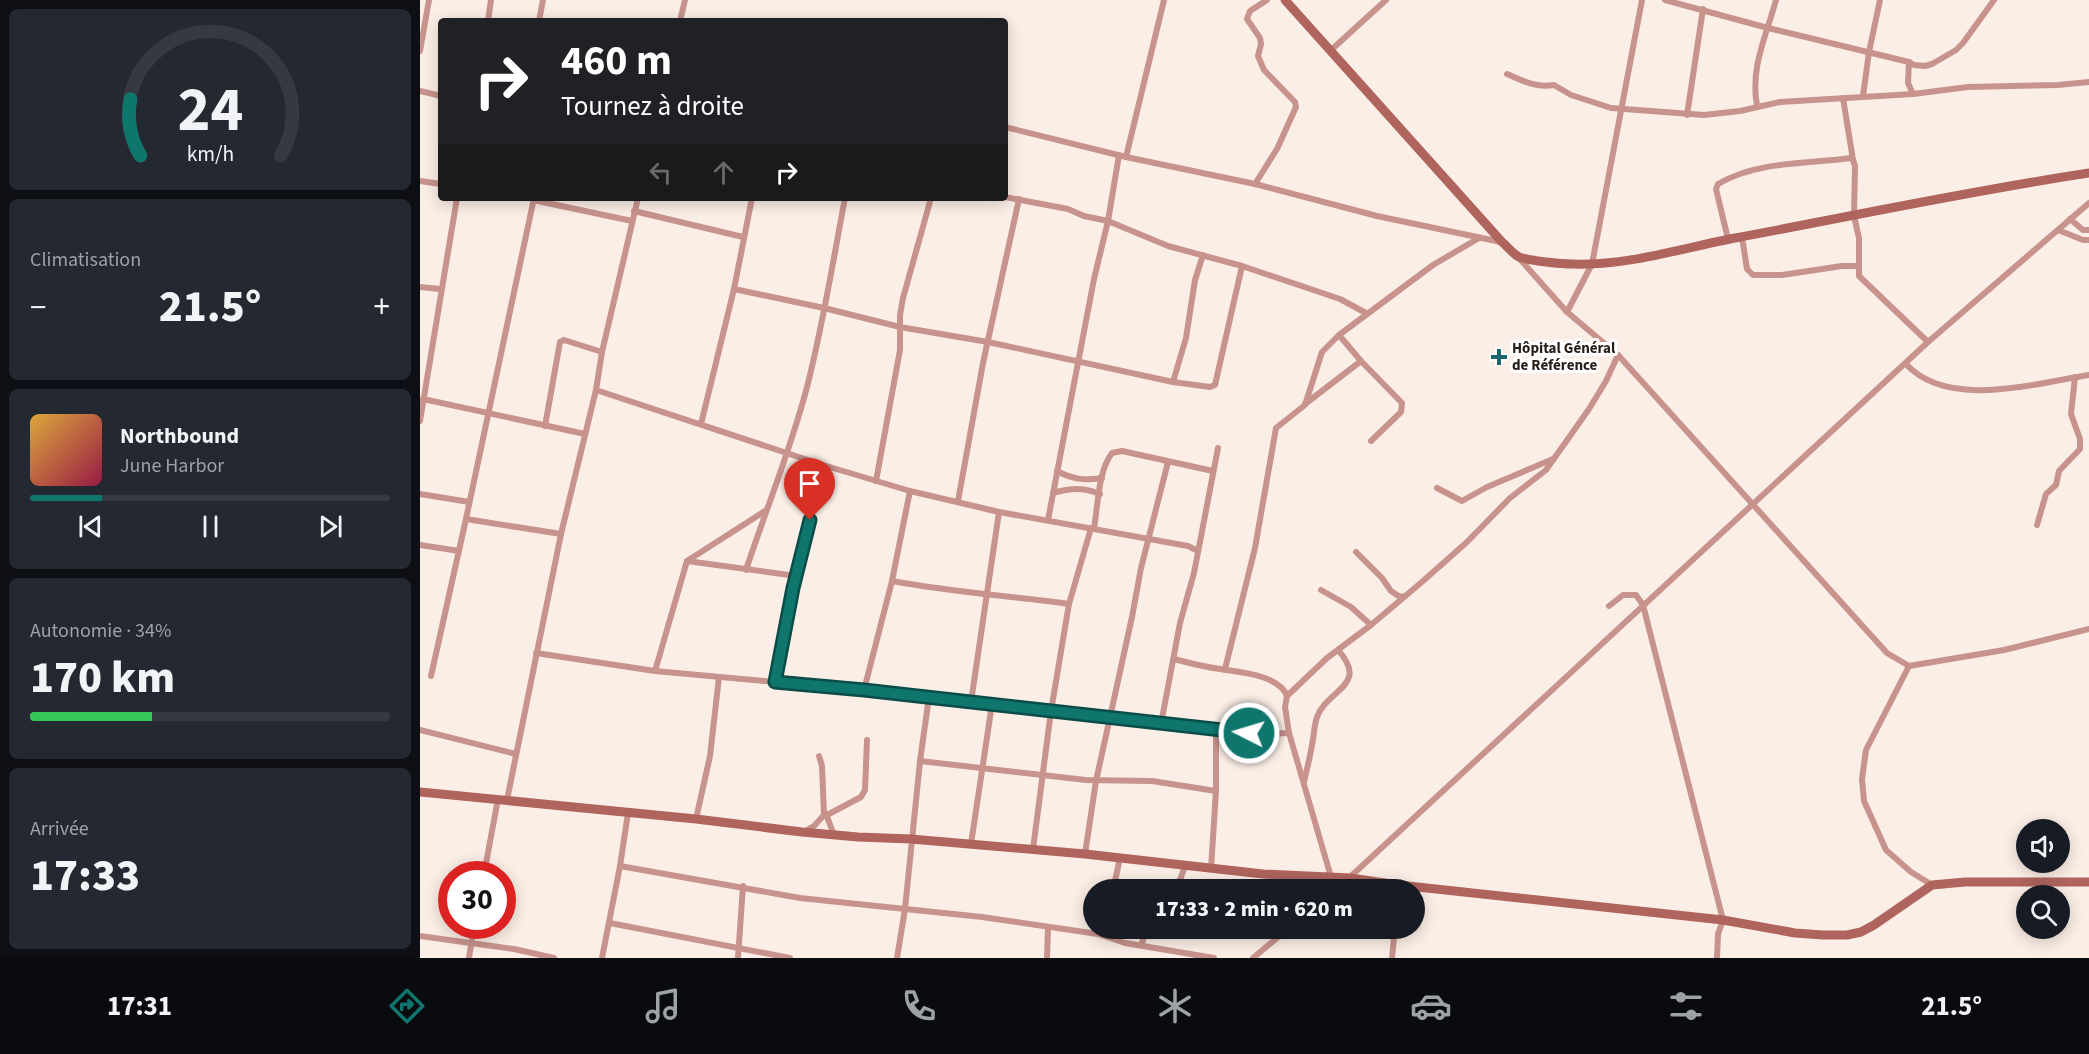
<!DOCTYPE html>
<html lang="fr">
<head>
<meta charset="utf-8">
<style>
  body { margin:0; font-family:"Source Sans 3",sans-serif; background:#242831; color:#f1f3f6; height:100vh; display:flex; flex-direction:column; font-size:22px; white-space:nowrap }
  * { box-sizing:border-box; margin:0 }
  p { font-size:20px; color:#9ea1a6 }
  .icon { flex:none; width:33px; height:33px; fill:none; stroke:currentColor; stroke-width:2; stroke-linecap:round; stroke-linejoin:round }
  .map { position:relative; flex:1; overflow:hidden }
  .drawer { display:flex; flex-direction:column; gap:9px; padding:9px; background:#0d0f14; width:420px }
  .drawer>* { flex:none }
  .banner { position:absolute; left:18px; top:18px; width:570px; height:183px; border-radius:6px; box-shadow:0 3px 15px #0003; background:#202124; color:#fff; overflow:hidden }
  .controls { position:absolute; left:1596px; top:819px; display:grid; gap:12px }
  .controls a { display:grid; place-items:center; width:54px; height:54px; border-radius:50%; background:#171b24; box-shadow:0 3px 15px #0003; font-size:30px }
  .speed { position:absolute; left:18px; top:861px; display:flex; gap:12px; font-size:30px; font-weight:700; text-align:center }
  .speed>* { display:grid; place-content:center; width:78px; height:78px; border-radius:50%; background:#171b24; box-shadow:0 3px 15px #0003; line-height:1 }
  .speed .limit { border:9px solid #d22; background:#fff; color:#111 }
  .pin { position:absolute; display:grid; place-items:center; width:51px; height:51px; color:#fff; margin:-62px -26px; border-radius:50% 50% 50% 0; rotate:-45deg; box-shadow:0 0 6px #0007 }
  .pin .icon { rotate:45deg }
  .me { position:absolute; width:66px; margin:-33px; rotate:275deg; stroke-linejoin:round; filter:drop-shadow(0 0 4px #0008) }
  .turn { display:flex; align-items:center; gap:21px; height:126px; padding:0 24px; font-size:27px }
  .turn .icon { width:78px; height:78px; stroke-width:2.5 }
  .turn b { display:block; font-size:42px; line-height:51px }
  .lanes { display:flex; align-items:center; height:57px; padding:0 24px; background:#0003; justify-content:center; gap:30px; direction:ltr }
  .lanes .off { opacity:.35 }
  .big { font-size:45px; font-weight:800; line-height:1.1 }
  .drawer .card { flex:1; display:flex; flex-direction:column; justify-content:center; gap:9px; min-width:0; padding:0 21px; border-radius:9px; background:#242831 }
  .drawer .dial { align-items:center; gap:0 }
  .dial svg { height:156px; overflow:visible; fill:none; stroke:#363941; stroke-width:7; stroke-linecap:round; text-anchor:middle }
  .dial text { fill:#f1f3f6; stroke:none }
  .song { display:flex; align-items:center; gap:18px }
  .cover { width:72px; height:72px; border-radius:9px; background:linear-gradient(135deg,hsl(40 70% 55%),hsl(340 70% 35%)) }
  .played { height:6px; border-radius:3px; background:linear-gradient(90deg,#0f766e 20%,#363941 20%) }
  .keys { display:flex; justify-content:space-around; direction:ltr }
  .heat { display:flex; justify-content:space-between; align-items:center; font-size:33px; direction:ltr }
  .charge { height:9px; border-radius:4px; background:linear-gradient(90deg,#34c759 34%,#363941 0) }
  .trip { position:absolute; left:663px; top:879px; width:342px; height:60px; border-radius:30px; background:#171b24; box-shadow:0 3px 15px #0003; font-weight:800; line-height:60px; text-align:center }
  .tab-bar { display:flex; height:96px; justify-content:space-around; align-items:center; background:#090b0e; color:#9ea1a6 }
  .tab-bar .icon { width:42px; height:42px }
  .tab-bar .active { color:#0f766e }
  .tab-bar b { font-size:27px; color:#f1f3f6 }
  main { display:flex; flex:1; min-height:0 }
  .map>svg:first-child { display:block }
</style>
</head>
<body>
<main>
<section class="drawer">
<div class="card dial"><svg viewBox="0 0 100 80">
<path d="M14 69A42 42 0 1 1 86 69"/>
<path d="M14 69A42 42 0 0 1 9 40" stroke="#0f766e"/>
<text x="50" y="56" font-size="32" font-weight="700">24</text>
<text x="50" y="72" font-size="11">km/h</text>
</svg></div>
<div class="card"><p>Climatisation</p>
<div class="heat"><a>−</a><b class="big">21.5°</b><a>+</a></div>
</div>
<div class="card">
<div class="song"><i class="cover"></i><div><b>Northbound</b><p>June Harbor</p></div></div>
<div class="played"></div>
<div class="keys"><svg class="icon" aria-label="previous" viewBox="0 0 24 24"><path d="M18 5L8 12l10 7zM5 5v14"/></svg><svg class="icon" aria-label="pause" viewBox="0 0 24 24"><path d="M8 5v14M16 5v14"/></svg><svg class="icon" aria-label="next" viewBox="0 0 24 24"><path d="M6 5l10 7-10 7zM19 5v14"/></svg></div>
</div>
<div class="card"><p>Autonomie · 34%</p><b class="big">170 km</b><div class="charge"></div></div>
<div class="card"><p>Arrivée</p><b class="big">17:33</b></div>
</section>
<div class="map">
<svg width="1669" height="958" viewBox="0 0 1669 958">
  <rect width="100%" height="100%" fill="#fbeee6"/>
  <g fill="none" stroke-linecap="round" stroke-linejoin="round">
    <!-- street -->
    <g stroke="#c8938d" stroke-width="6">
      <polyline points="1245,0 1348,28 1489,62 1494,65 1505,66 1512,64 1536,50 1543,43 1574,0"/>
      <polyline points="68,21 71,0"/>
      <polyline points="119,21 123,0"/>
      <polyline points="260,21 265,0"/>
      <polyline points="0,51 9,0"/>
      <polyline points="910,51 966,0"/>
      <polyline points="1489,62 1488,83 1493,94"/>
      <path d="M1087,74C1103,81 1116,88 1134,85L1151,95L1191,108L1284,115L1320,111L1360,102L1493,94L1548,87L1638,85L1669,82"/>
      <polyline points="0,91 21,96"/>
      <polyline points="1443,96 1449,52 1460,0"/>
      <polyline points="1423,98 1433,160"/>
      <path d="M1337,106C1330,67 1346,37 1356,0"/>
      <polyline points="1267,115 1283,9"/>
      <polyline points="585,127 706,157 835,184 957,216 1081,242"/>
      <polyline points="706,157 744,0"/>
      <polyline points="0,181 21,184"/>
      <polyline points="835,184 857,149 876,107 875,102 844,70 838,56 841,44 840,38 827,19 830,11 847,0"/>
      <polyline points="585,197 648,209 664,216 688,221 748,246 822,266 920,299 946,313"/>
      <polyline points="113,200 212,221"/>
      <polyline points="214,211 323,237"/>
      <polyline points="1650,219 1663,230 1669,230"/>
      <polyline points="1638,230 1663,240 1669,240"/>
      <polyline points="1322,237 1327,269 1333,275 1362,275 1422,266 1438,266"/>
      <path d="M1308,239L1296,189L1298,184C1337,161 1387,164 1431,158L1433,160L1435,166L1434,216L1439,238V276L1508,342"/>
      <polyline points="1098,257 1147,312 1198,355 1467,653 1489,666 1446,750 1442,779 1444,801 1466,850 1491,872 1512,885"/>
      <polyline points="0,287 20,289"/>
      <polyline points="314,289 404,308 480,327 568,342 753,382 790,387 795,385 822,266"/>
      <polyline points="1147,312 1172,264 1222,0"/>
      <polyline points="941,361 982,403 981,412 951,441"/>
      <path d="M1486,364C1528,410 1616,383 1669,375"/>
      <polyline points="753,382 766,338 775,280 783,255"/>
      <polyline points="176,390 403,465 490,491 579,512 768,546 778,551"/>
      <polyline points="3,399 165,434"/>
      <polyline points="885,404 941,361 919,335"/>
      <polyline points="0,421 37,198"/>
      <polyline points="281,424 314,289 332,198"/>
      <polyline points="125,426 140,342 144,340 182,352"/>
      <path d="M637,471C652,479 664,481 682,478"/>
      <polyline points="456,481 480,350 480,315 483,298 511,198"/>
      <polyline points="1017,488 1042,501 1067,487 1133,459"/>
      <path d="M633,493C650,488 663,487 680,494"/>
      <polyline points="0,494 49,502"/>
      <polyline points="538,501 563,363 599,199"/>
      <polyline points="46,519 141,534"/>
      <polyline points="628,520 674,279 688,221 699,155"/>
      <polyline points="1617,525 1626,494 1636,485 1639,471 1660,449 1660,439 1651,414 1655,377"/>
      <path d="M674,528C678,506 678,471 692,453L702,451L793,471"/>
      <polyline points="0,545 39,551"/>
      <polyline points="936,552 962,578 971,591 980,597 985,596"/>
      <polyline points="267,561 376,576"/>
      <path d="M326,570C346,509 371,449 387,387C403,325 413,261 425,198"/>
      <path d="M472,581C531,592 590,596 649,604"/>
      <polyline points="901,590 931,607 951,625"/>
      <polyline points="1189,606 1203,595 1216,595 1223,605 1303,920 1298,934 1297,958"/>
      <polyline points="116,653 235,671 444,690 796,730 845,734 869,733"/>
      <path d="M754,659C769,663 785,667 800,669C820,672 859,675 867,696"/>
      <polyline points="1489,666 1584,650 1669,629"/>
      <polyline points="805,669 835,548 856,428 885,405 902,352 919,335 1013,265 1059,238"/>
      <polyline points="235,671 267,561 345,511"/>
      <polyline points="11,676 46,519 114,198"/>
      <polyline points="355,682 376,576 389,527 403,465"/>
      <polyline points="444,690 472,581 490,491"/>
      <polyline points="551,702 579,512"/>
      <polyline points="741,724 760,623 774,573 798,448"/>
      <polyline points="0,730 96,754"/>
      <polyline points="500,761 666,780 732,781 796,791"/>
      <path d="M884,782C887,769 890,757 892,745C894,736 894,726 897,717C907,689 950,686 918,650"/>
      <polyline points="87,800 141,534 176,390 182,352 218,198"/>
      <polyline points="406,814 414,835"/>
      <polyline points="407,815 441,797 445,790 447,740"/>
      <polyline points="276,819 290,756 299,677"/>
      <polyline points="385,831 394,826 404,815 402,766 399,756"/>
      <polyline points="551,844 572,704"/>
      <polyline points="613,849 631,711 649,604 671,528"/>
      <polyline points="665,854 676,781 712,617 721,568 748,462"/>
      <polyline points="200,866 380,898 562,917 678,934 705,943 794,958"/>
      <polyline points="791,869 796,791 796,730"/>
      <polyline points="64,874 78,799"/>
      <polyline points="911,877 869,733 865,707 867,696 907,658 951,625 1003,581 1047,542 1090,498 1126,470 1169,409 1186,381 1198,355"/>
      <polyline points="693,890 700,858"/>
      <polyline points="747,890 760,880 765,866"/>
      <polyline points="916,890 1508,342 1669,203"/>
      <polyline points="190,923 370,958"/>
      <polyline points="0,936 94,949 134,958"/>
      <polyline points="721,945 728,928"/>
      <polyline points="49,958 54,926"/>
      <polyline points="182,958 200,866 208,813"/>
      <polyline points="318,958 323,886"/>
      <polyline points="477,958 485,909 500,761 509,697"/>
      <polyline points="627,958 628,927"/>
      <polyline points="833,958 869,928"/>
      <polyline points="972,958 975,928"/>
    </g>
    <!-- secondary -->
    <g stroke="#af645d" stroke-width="9">
      <path d="M865,0L1082,242C1087,246 1093,254 1099,257C1111,261 1141,264 1153,264C1208,266 1262,248 1315,238C1433,216 1550,191 1669,173"/>
      <polyline points="0,792 276,819 382,832 438,837 491,839 665,854 843,874 930,878 979,885 1303,920 1375,933 1403,935 1427,935 1441,932 1454,925 1512,885 1545,882 1669,882"/>
    </g>
  </g>
  <g fill="none" stroke-linecap="round" stroke-linejoin="round">
    <!-- route casing -->
    <g stroke="#0a4d48" stroke-width="15">
      <polyline id="route" points="390,520 373,588 355,682 444,690 829,733"/>
    </g>
    <!-- route -->
    <use href="#route" stroke="#0f766e" stroke-width="10"/>
  </g>
  <!-- markers -->
  <path fill="#1b686c" stroke="#fff" stroke-width="2" d="M1076 348h6v6h6v6h-6v6h-6v-6h-6v-6h6z"/>
  <g text-anchor="middle" dominant-baseline="central" stroke-width="6" stroke-linejoin="round" paint-order="stroke">
    <!-- poi labels -->
    <g font-size="15" font-weight="bold" fill="#291e17" stroke="#fff" text-anchor="start">
      <text x="1092" y="348">Hôpital Général<tspan x="1092" dy="17">de Référence</tspan></text>
    </g>
  </g>
</svg>
<div class="controls">
<a><svg class="icon" aria-label="sound" viewBox="0 0 24 24"><path d="M4 9h4l5-4v14l-5-4H4zM17 9q2 3 0 6"/></svg></a>
<a><svg class="icon" aria-label="search" viewBox="0 0 24 24"><circle cx="10" cy="10" r="6"/><path d="M15 15l6 6"/></svg></a>
</div>
<div class="speed"><div class="limit">30</div></div>
<div class="pin" style="left:390px;top:520px;background:#d93025"><svg class="icon" aria-label="arrive" viewBox="0 0 24 24"><path d="M6 21V4h12l-3 4 3 4H6"/></svg></div>
<svg class="me" style="left:829px;top:733px" viewBox="-20 -20 40 40"><circle r="17" fill="#0f766e" stroke="#fff" stroke-width="3"/><path d="M0-11L8 9 0 5-8 9z" fill="#fff"/></svg>
<div class="trip">17:33 · 2 min · 620 m</div>
<div class="banner">
<div class="turn"><svg class="icon" aria-label="right" viewBox="0 0 24 24"><path d="M7 20v-9h11M14 6l5 5-5 5"/></svg><div><b>460 m</b>Tournez à droite</div></div>
<div class="lanes"><svg class="icon off" aria-label="left" viewBox="0 0 24 24"><path d="M17 20v-9H6M10 6l-5 5 5 5"/></svg><svg class="icon off" aria-label="ahead" viewBox="0 0 24 24"><path d="M12 20V5M6 11l6-6 6 6"/></svg><svg class="icon" aria-label="right" viewBox="0 0 24 24"><path d="M7 20v-9h11M14 6l5 5-5 5"/></svg></div>
</div>
</div>
</main>
<nav class="tab-bar">
<b>17:31</b>
<svg class="icon active" aria-label="directions" viewBox="0 0 24 24"><path d="M12 3l9 9-9 9-9-9zM9 14v-3h6M13 9l2 2-2 2"/></svg>
<svg class="icon" aria-label="music" viewBox="0 0 24 24"><path d="M9 18V5l10-2v13"/><circle cx="6" cy="18" r="3"/><circle cx="16" cy="16" r="3"/></svg>
<svg class="icon" aria-label="phone" viewBox="0 0 24 24"><path d="M5 4h4l2 5-3 2q2 4 5 5l2-3 5 2v4C11 20 4 13 5 4z"/></svg>
<svg class="icon" aria-label="climate" viewBox="0 0 24 24"><path d="M12 3v18M4 7l16 10M4 17L20 7"/></svg>
<svg class="icon" aria-label="car" viewBox="0 0 24 24"><path d="M5 17H2v-5l4-1 3-4h7l3 4 3 1v5h-3M9 17h6M6 11h13"/><circle cx="7" cy="17" r="2"/><circle cx="17" cy="17" r="2"/></svg>
<svg class="icon" aria-label="filters" viewBox="0 0 24 24"><path d="M4 7h16M4 17h16"/><circle cx="9" cy="7" r="2"/><circle cx="15" cy="17" r="2"/></svg>
<b>21.5°</b>
</nav>
</body>
</html>
